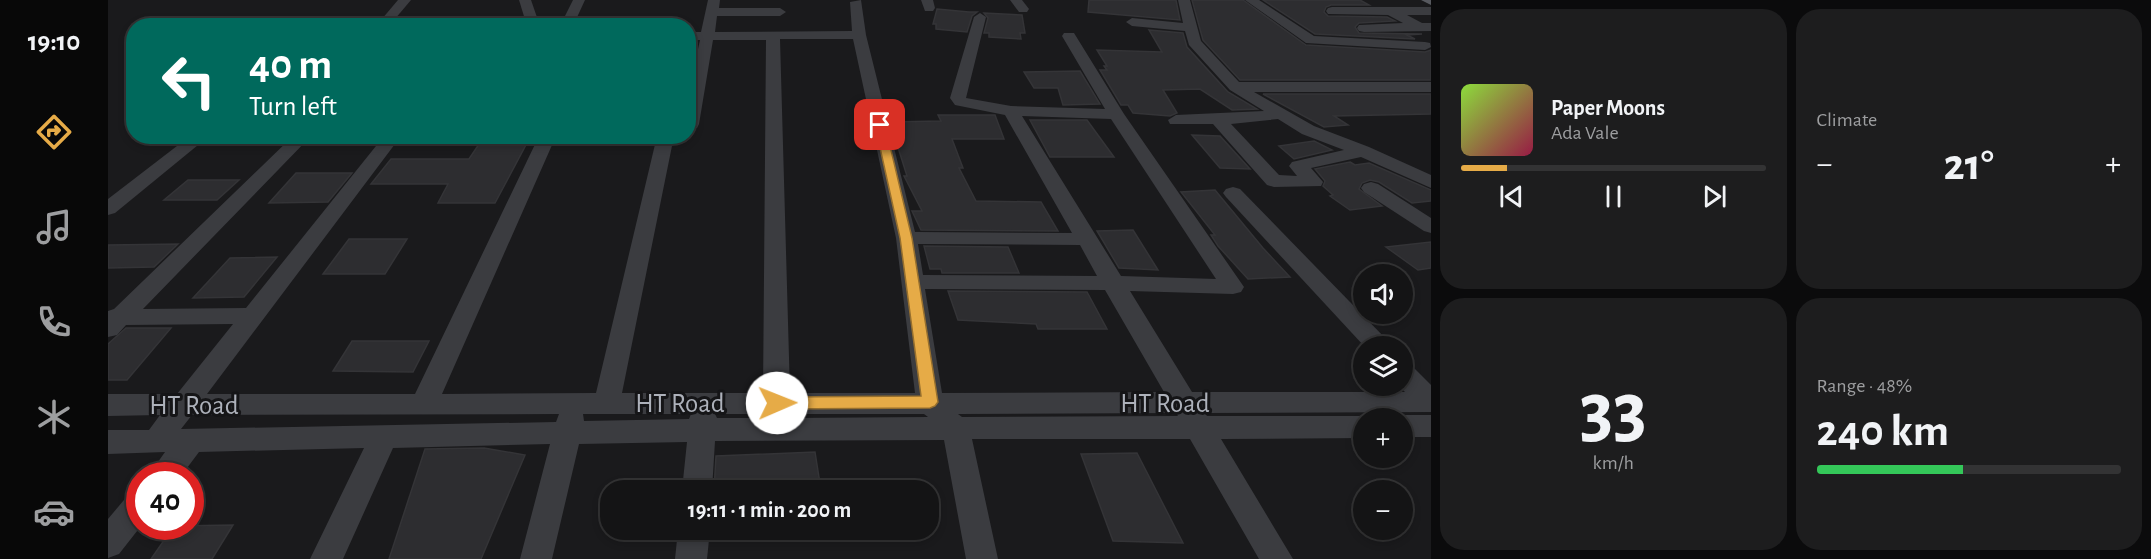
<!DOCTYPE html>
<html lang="en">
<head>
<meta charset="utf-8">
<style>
  body { margin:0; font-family:"Alegreya Sans",sans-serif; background:#1d1d1e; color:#f1f3f6; height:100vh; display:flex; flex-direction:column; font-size:22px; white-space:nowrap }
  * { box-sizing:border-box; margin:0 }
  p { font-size:20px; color:#9d9ea0 }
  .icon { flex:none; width:33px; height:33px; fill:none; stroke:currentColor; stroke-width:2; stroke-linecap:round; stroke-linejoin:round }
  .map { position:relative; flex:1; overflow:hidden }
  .side { display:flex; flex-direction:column; gap:9px; padding:9px; background:#0b0b0c; width:720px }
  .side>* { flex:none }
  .guide { position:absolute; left:18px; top:18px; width:570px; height:126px; border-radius:24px; box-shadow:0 3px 9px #0003,0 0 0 2px #333334; background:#00695c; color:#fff; overflow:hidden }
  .controls { position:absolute; left:1245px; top:264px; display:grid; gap:12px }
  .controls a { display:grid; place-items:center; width:60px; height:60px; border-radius:50%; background:#141415; box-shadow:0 3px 9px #0003,0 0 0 2px #333334; font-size:30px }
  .speed { position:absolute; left:18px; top:462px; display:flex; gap:12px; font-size:30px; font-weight:700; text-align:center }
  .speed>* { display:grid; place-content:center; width:78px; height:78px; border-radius:50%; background:#141415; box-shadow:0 3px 9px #0003,0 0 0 2px #333334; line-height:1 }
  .speed .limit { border:9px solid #d22; background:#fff; color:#111 }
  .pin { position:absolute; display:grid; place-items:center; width:51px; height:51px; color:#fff; margin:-26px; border-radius:12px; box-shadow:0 3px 9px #0006 }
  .me { position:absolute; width:66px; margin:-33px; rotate:89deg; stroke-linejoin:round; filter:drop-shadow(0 0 4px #0008) }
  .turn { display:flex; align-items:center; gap:21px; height:126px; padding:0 24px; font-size:27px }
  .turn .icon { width:78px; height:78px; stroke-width:2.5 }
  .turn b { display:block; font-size:42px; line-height:51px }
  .big { font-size:45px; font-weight:700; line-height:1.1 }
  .side .widget { flex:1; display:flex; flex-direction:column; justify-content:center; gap:9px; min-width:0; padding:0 21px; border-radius:24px; background:#1d1d1e }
  .side .dial { align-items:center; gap:0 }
  .dial b { font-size:78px; line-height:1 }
  .song { display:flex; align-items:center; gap:18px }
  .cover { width:72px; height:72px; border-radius:9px; background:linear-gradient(135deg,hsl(90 70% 55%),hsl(340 70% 35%)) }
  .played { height:6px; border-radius:3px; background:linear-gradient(90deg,#e6ab47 15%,#333334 15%) }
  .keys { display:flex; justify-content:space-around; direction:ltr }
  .heat { display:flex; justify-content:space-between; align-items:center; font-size:33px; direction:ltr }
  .charge { height:9px; border-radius:4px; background:linear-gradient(90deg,#34c759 48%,#333334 0) }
  .side .tiles { flex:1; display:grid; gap:9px; grid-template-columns:repeat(2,1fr) }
  .trip { position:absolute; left:492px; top:480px; width:339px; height:60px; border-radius:24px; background:#141415; box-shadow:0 3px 9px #0003,0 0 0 2px #333334; font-weight:700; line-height:60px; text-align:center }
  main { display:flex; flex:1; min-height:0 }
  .dock { display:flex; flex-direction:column; width:108px; justify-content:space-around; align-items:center; background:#080808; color:#9d9ea0 }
  .dock .icon { width:42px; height:42px }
  .dock .on { color:#e6ab47 }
  .dock b { font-size:27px; color:#f1f3f6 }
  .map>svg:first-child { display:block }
</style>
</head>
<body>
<main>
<nav class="dock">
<b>19:10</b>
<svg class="icon on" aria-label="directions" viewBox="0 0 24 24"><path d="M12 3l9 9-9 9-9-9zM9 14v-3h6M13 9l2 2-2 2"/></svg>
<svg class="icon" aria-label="music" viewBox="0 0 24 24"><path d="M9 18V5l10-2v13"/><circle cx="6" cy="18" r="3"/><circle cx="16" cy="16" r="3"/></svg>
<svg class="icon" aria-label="phone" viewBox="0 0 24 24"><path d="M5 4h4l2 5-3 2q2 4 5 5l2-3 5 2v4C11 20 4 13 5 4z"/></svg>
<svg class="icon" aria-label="climate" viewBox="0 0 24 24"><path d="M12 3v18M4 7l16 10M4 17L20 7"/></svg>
<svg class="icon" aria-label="car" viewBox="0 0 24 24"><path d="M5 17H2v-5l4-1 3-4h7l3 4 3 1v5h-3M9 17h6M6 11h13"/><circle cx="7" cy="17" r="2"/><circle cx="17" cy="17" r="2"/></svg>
</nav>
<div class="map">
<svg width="1323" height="559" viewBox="0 0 1323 559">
  <rect width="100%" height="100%" fill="#1a1a1c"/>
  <!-- building -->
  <g fill="#2d2d30" stroke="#343437" stroke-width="1.5">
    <polygon points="981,0 1068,0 1072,20 980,12"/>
    <polygon points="1084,0 1135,0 1198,45 1317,52 1323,50 1323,80 1132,80 1095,40"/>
    <polygon points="1155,0 1252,0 1261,5 1223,5 1218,7 1216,12 1220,16 1279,17 1287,21 1251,23 1247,27 1251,33 1314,34 1299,35 1307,39 1207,34"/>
    <polygon points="829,9 861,12 869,12 864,16 859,32 828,29 828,24 825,24"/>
    <polygon points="876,13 914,15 917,33 912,33 913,39 881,37 881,33 876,33 880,18"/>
    <polygon points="1041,30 1075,33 1079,47 1120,92 1149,109 1124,110 1092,89 1055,90 1069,113 1062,116 1025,113 1020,105 1013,105 992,70 999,70 996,66 999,66 989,50 1054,52"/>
    <polygon points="972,71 992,104 955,105 950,88 926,88 916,72"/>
    <polygon points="1155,94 1323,94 1323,114 1226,116 1240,125 1216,127"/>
    <polygon points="830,115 887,115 896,139 844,139 855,168 851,168 868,201 933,202 950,231 813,230 804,211 814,211 796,176 799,176 782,122 833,121"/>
    <polygon points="922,120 979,120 1006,157 942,157"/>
    <polygon points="1084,135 1112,136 1142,169 1112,168"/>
    <polygon points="373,141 420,141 387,203 330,203 340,184 263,184 283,159 361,159"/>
    <polygon points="1206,141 1224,150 1186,159 1171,146"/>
    <polygon points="1242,162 1247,165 1261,163 1323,190 1323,201 1304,203 1271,182 1262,180 1254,183 1251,189 1274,206 1242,210 1222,196 1225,195 1215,186 1217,181 1207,169"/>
    <polygon points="188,173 244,173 220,202 161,203"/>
    <polygon points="80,180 131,180 109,200 56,200"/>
    <polygon points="1107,190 1155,248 1182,277 1140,279 1110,246 1103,235 1107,235 1073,192"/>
    <polygon points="1025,230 1050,270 1011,268 989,231"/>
    <polygon points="241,239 299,239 277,274 215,274"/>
    <polygon points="1323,242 1323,268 1310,270 1278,247"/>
    <polygon points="70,244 46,267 0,268 0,245"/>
    <polygon points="816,246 900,247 911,273 834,273 833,269 822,269"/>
    <polygon points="169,257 136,297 85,298 122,258"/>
    <polygon points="840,291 979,292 999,329 930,329 928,324 850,320"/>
    <polygon points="18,328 63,328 19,380 0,380 0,344"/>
    <polygon points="244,341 321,341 305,372 225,371"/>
    <polygon points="376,448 417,455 373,559 281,559 317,449"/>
    <polygon points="707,452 713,490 606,490 608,456"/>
    <polygon points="1029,453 1075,543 1005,541 973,454"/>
    <polygon points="125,525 104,559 43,559 66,526"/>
  </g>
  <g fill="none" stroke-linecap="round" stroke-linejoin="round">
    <!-- minor -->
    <g fill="#3b3c40" fill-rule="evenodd">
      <polygon points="290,0 303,0 281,26 268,26"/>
      <polygon points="411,0 423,0 432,26 419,26"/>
      <polygon points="465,0 477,0 465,26 452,26"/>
      <path d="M600,0H612L611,8H672L678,12L672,16H609L607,32L744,31L742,2L753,0L758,35L807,232L964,233L897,115L847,105L842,98L866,17L872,13L878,17L858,98L903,106L997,109L954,36L956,33H966L1016,114L1136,287L1133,292L1125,294L1022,291L1084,392H1297L1291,386H1294V363L1303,365L1323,385V412L1097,413L1099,416H1256L1264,418H1256V438L1113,439L1185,559H1151L1082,439H864L890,559H858L836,440L607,441L604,490H574L579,442L471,444L444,559H412L442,444L285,448L235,559H202L256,448L91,452L73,476H40L57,452L0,454V430H41L52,415L0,416V394H69L125,324L18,325L9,335L0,337V311L6,309L185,136H203L35,309L138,308L276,136H293L99,394H307L431,136H448L334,394L488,393L549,136H566L514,393H655L658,40H605L591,124L589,128H580V95L592,40H580V32H593ZM672,39H745L788,238L807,393H682ZM914,116L1003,119L1108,279L1013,276ZM810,244L972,245L989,276L815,275ZM817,289L997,290L1056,392L834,393ZM1068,413L1070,416L854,417L850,414ZM451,414L448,422L73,429L84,415ZM475,414H583L581,419L476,421ZM607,414H655V418H609ZM683,414H816L820,417L683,418Z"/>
      <polygon points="813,0 825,0 827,8 825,11 817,11"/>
      <polygon points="902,0 914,0 921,9 919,12 911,12"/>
      <path d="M1070,0H1082L1093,41L1131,82H1323V92H1146L1206,126L1261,147L1323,175V188L1253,157L1203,168L1215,182L1213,186L1166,187L1159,185L1105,124H1062L1060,120L1068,115L1156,111L1122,90L1081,45L1077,31L1024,26L1018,22L1024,18L1075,23ZM1170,119L1194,134L1236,150L1184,162L1181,166L1189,176L1171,175L1123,124Z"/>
      <polygon points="1137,0 1151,0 1206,36 1317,42 1322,43 1323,47 1317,50 1198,43"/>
      <polygon points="1224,7 1323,7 1323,15 1299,15 1314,23 1323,23 1323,31 1256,32 1251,31 1249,28 1251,25 1295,23 1280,15 1220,14 1218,11 1220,8"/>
      <polygon points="82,136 101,136 7,213 0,215 0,199"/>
      <polygon points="1263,182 1270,184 1323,218 1323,233 1316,231 1256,192 1253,188 1256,184"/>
      <polygon points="1125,187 1132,189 1279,340 1282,346 1256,346 1118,197 1115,193 1118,189"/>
      <polygon points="1294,415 1323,415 1323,437 1294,437 1294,418 1284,418"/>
      <polygon points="32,491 33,526 11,554 0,558 0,519 21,494"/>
      <polygon points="570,530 602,530 599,559 567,559"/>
    </g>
    <!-- major -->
    <polygon fill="#57595f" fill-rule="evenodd" points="1313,0 1323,0 1323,5"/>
  </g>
  <!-- route -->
  <polygon fill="#e6ab47" stroke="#966f2e" stroke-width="1.5" points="772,122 777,125 804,238 830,402 827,406 822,408 669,409 664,408 661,403 664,399 669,397 813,396 792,238 767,125"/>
  <g text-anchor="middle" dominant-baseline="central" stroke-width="6" stroke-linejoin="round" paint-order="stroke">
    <!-- near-street labels -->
    <g font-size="27" fill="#adb1ba" stroke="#151517">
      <text x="572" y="403">HT Road</text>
      <text x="1057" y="403">HT Road</text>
      <text x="86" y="405">HT Road</text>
    </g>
  </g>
</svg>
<div class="controls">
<a><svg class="icon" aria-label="sound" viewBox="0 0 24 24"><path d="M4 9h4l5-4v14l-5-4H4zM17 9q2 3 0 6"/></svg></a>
<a><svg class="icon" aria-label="layers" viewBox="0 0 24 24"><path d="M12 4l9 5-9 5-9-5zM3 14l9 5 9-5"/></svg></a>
<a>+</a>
<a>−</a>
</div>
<div class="speed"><div class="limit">40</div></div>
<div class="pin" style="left:772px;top:125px;background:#d93025"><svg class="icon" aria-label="arrive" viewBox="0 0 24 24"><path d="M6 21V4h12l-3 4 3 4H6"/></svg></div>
<svg class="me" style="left:669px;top:403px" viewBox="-20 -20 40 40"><circle r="19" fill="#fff"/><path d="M0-13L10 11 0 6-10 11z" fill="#e6ab47"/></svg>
<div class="trip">19:11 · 1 min · 200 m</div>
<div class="guide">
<div class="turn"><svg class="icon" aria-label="left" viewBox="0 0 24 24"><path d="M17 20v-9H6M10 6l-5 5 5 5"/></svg><div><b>40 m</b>Turn left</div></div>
</div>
</div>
<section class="side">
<div class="tiles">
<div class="widget">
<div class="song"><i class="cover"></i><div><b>Paper Moons</b><p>Ada Vale</p></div></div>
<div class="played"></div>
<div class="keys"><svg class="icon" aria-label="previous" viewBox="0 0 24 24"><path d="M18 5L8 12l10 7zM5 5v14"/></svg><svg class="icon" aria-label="pause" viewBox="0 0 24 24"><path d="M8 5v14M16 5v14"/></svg><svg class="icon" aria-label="next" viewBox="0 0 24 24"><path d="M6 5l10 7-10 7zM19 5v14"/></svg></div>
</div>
<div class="widget"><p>Climate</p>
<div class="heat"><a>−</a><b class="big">21°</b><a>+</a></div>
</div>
<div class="widget dial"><b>33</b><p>km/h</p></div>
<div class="widget"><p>Range · 48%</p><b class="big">240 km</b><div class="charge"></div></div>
</div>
</section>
</main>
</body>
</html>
